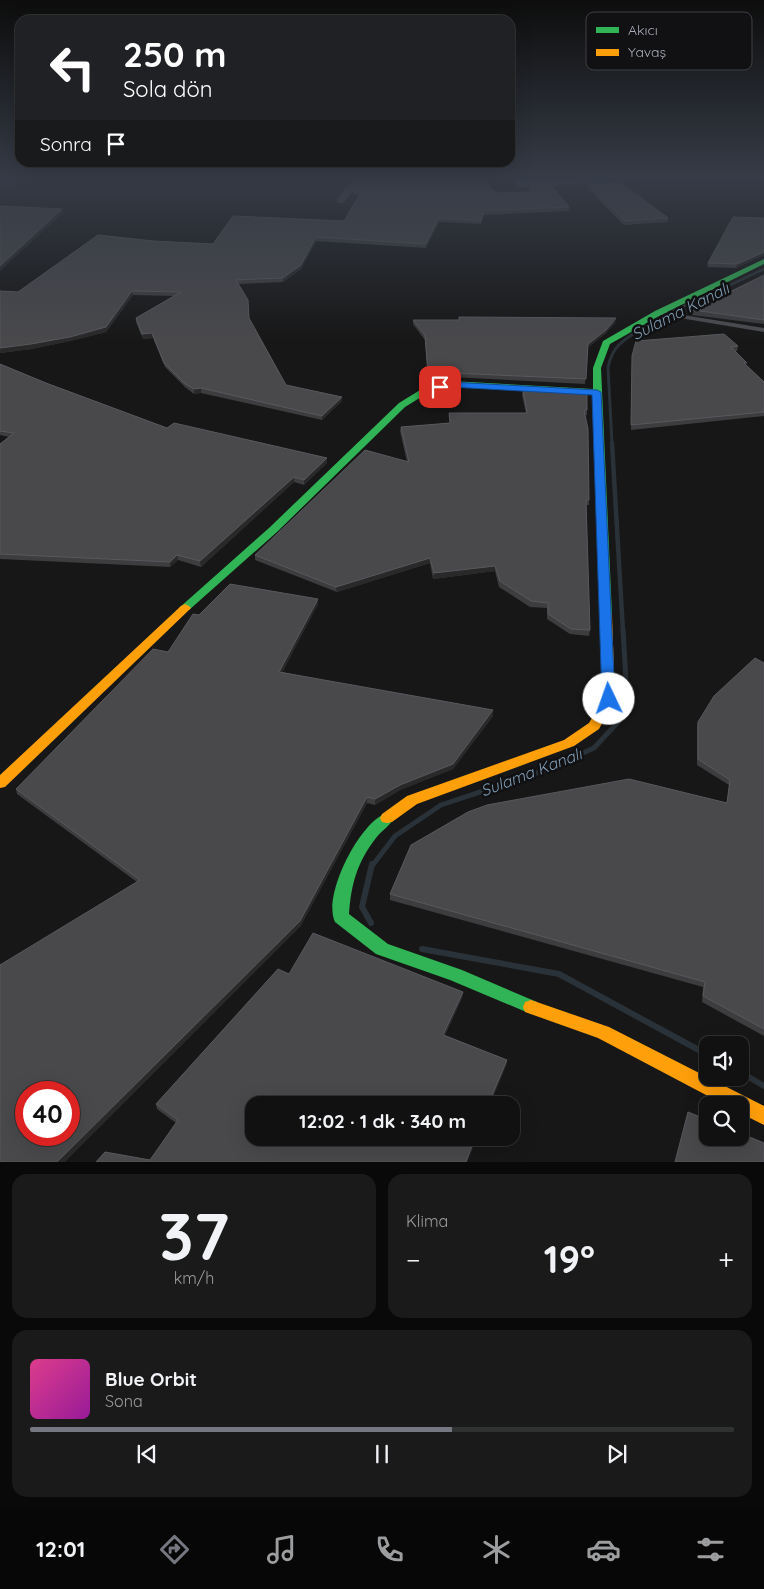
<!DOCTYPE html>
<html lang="tr">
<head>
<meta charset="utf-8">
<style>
  body { margin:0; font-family:Quicksand,sans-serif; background:#1a1a1a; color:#f1f3f6; height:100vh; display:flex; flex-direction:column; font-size:19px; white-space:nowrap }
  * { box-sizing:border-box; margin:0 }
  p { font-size:16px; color:#9c9d9f }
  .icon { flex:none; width:28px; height:28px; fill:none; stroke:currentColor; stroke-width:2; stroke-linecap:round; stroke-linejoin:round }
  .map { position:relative; height:1162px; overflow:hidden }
  .drawer { display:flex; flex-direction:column; gap:12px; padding:12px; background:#090909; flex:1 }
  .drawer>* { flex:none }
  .banner { position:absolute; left:15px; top:15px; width:500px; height:152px; border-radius:15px; box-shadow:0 5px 20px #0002,0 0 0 1px #303131; background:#202124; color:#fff; overflow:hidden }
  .tools { position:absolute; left:699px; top:1036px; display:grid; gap:10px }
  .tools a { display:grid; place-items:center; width:50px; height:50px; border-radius:10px; background:#111; box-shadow:0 5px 20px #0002,0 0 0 1px #303131; font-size:25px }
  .speed { position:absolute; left:15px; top:1081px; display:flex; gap:10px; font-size:25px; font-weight:700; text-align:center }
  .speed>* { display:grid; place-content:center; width:65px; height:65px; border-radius:50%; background:#111; box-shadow:0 5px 20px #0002,0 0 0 1px #303131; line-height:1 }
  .speed .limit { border:8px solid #d22; background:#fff; color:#111 }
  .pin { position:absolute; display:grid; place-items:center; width:42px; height:42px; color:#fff; margin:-21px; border-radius:10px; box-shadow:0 2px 8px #0006 }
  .me { position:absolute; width:55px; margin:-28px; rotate:357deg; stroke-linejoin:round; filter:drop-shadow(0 0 4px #0008) }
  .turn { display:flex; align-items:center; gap:18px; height:105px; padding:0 25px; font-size:22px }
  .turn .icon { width:65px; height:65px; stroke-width:2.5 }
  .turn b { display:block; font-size:35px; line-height:42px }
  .then { display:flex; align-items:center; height:48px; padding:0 25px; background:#0003; gap:10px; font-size:19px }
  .big { font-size:38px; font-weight:700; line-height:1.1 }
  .drawer .tile { flex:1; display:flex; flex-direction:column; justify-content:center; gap:8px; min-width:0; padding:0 18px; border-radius:15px; background:#1a1a1a }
  .drawer .dial { align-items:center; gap:0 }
  .dial b { font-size:65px; line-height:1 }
  .song { display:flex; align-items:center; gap:15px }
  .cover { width:60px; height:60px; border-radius:8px; background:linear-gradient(135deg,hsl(330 70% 55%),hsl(300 70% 35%)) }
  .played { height:5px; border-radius:2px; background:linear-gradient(90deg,#757880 60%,#303131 60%) }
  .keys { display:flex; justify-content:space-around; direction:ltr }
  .heat { display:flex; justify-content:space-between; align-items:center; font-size:28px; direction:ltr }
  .drawer .tiles { flex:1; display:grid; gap:12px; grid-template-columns:1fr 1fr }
  .tile:last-child { grid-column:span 2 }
  .trip { position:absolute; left:245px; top:1096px; width:275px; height:50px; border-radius:15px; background:#111; box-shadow:0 5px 20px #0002,0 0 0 1px #303131; font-weight:700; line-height:50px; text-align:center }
  .dock { display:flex; height:80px; justify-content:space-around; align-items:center; background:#070707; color:#9c9d9f }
  .dock .icon { width:35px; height:35px }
  .dock .current { color:#757880 }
  .dock b { font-size:22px; color:#f1f3f6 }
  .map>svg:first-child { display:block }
</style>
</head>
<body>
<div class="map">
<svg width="764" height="1162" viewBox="0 0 764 1162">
  <rect width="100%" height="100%" fill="#171717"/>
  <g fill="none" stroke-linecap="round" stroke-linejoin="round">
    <!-- stream-far4 -->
    <polyline stroke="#2a3239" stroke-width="2.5" points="705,297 764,269"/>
    <!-- stream-far3 -->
    <path stroke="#2a3239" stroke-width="3" d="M612,444L608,367C610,359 612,352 618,346C632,330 686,305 707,295"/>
    <!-- stream-far2 -->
    <polyline stroke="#2a3239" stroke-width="4.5" points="612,443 623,631"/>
    <!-- stream-far1 -->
    <polyline stroke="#2a3239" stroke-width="5" points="372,866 395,836 441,805 543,771 594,748 619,721 626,682 623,629"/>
    <!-- stream -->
    <g stroke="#2a3239" stroke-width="6">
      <polyline points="371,923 362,907 372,864"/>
      <polyline points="422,949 559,974 708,1055"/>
      <polyline points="740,1072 764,1086"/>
    </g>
    <!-- lane -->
    <polygon fill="#4b4c50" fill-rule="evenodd" points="658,311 764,328 764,332 656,314 656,312"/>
    <!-- street -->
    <g fill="#4b4c50" fill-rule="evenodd">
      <polygon points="354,179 363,179 343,203 337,203 337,199"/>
      <path d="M514,179H522V182L594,179L590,182C576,183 523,192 514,185Z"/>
    </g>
    <!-- fast -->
    <g fill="#30b455" fill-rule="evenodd">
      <polygon points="764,259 764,264 661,315 610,344 601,368 612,615 610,618 602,618 600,615 593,394 451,387 431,391 405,407 277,532 189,610 181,610 179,608 269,528 399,403 425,387 451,381 593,389 593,368 603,341 655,311"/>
      <path d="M387,813L392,814L394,818C390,826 381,831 376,838C357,862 351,885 349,914L388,944L462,970L537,1002L539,1007L537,1012L531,1014L450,980L376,954L335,922C322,896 360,821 387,813Z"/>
    </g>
    <!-- slow -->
    <g fill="#ff9f0a" fill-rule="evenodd">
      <polygon points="185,604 189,606 191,608 189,610 5,787 0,788 0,775 181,606"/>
      <polygon points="606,611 612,615 615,699 599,729 574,746 417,804 392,822 387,823 382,822 380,818 382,814 407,796 564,740 589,723 603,699 600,615"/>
      <polygon points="531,1000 609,1027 764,1106 764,1125 740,1113 740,1105 725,1105 598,1038 525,1012 523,1007 525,1002"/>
    </g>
  </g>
  <!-- wall -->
  <g fill="#3d3d3f">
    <polygon points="526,179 552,179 527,180"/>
    <polygon points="588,184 668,218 668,222 624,225 587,188"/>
    <polygon points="529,186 569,207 569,211 484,215 481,224 439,222 426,248 316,241 301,269 283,282 238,284 249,318 286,385 342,401 322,420 201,393 194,394 185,387 165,367 153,338 143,339 136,322 136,318 174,296 133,295 106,332 70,341 32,349 0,353 0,291 18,292 153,241 213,244 344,221 359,195 354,195 354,191 496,193 530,192"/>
    <polygon points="764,218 764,255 736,268 707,267 708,263"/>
    <polygon points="764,275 764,324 692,315 693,310"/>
    <polygon points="413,320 615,323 605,334 587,348 585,384 451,377 428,379 425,340 413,324"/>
    <polygon points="738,346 737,351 735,351 746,365 764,382 764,416 631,430 632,356"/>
    <polygon points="0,364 46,383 167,428 327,458 327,463 304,485 294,482 201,567 178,560 170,567 0,559 0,444 9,437 0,435"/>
    <polygon points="523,390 587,410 587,415 585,415 589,500 589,505 586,505 590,630 589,636 570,634 547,619 547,608 530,607 499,587 495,571 433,579 430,563 337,592 255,560 255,555 407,462 400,431 401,427 450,423 449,413 526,413 522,395"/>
    <polygon points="318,599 318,604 282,672 493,716 453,769 400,790 375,805 367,803 300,927 137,882 17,794 16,789 168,652 199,615"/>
    <polygon points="764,663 764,1036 702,1002 703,987 390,900 390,894 727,803 729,785 697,765 697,727 698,722"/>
    <polygon points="289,974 463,992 462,998 445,1035 507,1060 506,1066 150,1160 176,1123 157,1109 156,1104"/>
  </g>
  <!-- shaded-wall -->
  <g fill="#29292a">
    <polygon points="62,209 63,213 0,271 0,266"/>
    <polygon points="439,218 439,222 426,248 426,244"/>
    <polygon points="316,237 316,241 301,269 283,282 283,278"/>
    <polygon points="764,252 764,255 736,268 737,264"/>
    <polygon points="132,291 133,295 106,332 70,341 32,349 0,353 0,348"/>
    <polygon points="616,318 615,323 605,334 587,348 588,344"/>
    <polygon points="152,333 153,338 143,339 142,334"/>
    <polygon points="201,388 201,393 194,394 194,389"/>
    <polygon points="342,397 342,401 322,420 322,416"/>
    <polygon points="327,458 327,463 304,485 304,480"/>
    <polygon points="294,477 294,482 201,567 200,561"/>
    <polygon points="177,555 178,560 170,567 170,562"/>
    <polygon points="430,558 430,563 337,592 336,587"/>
    <polygon points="495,566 495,571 433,579 434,573"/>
    <polygon points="318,599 318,604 280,677 279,672"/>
    <polygon points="493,710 493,716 453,769 400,790 375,805 375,799"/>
    <polygon points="367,797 367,803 300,927 65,1162 57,1162"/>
    <polygon points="463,992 462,998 442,1040 443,1035"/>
    <polygon points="507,1060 506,1066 490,1105 488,1105"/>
    <polygon points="475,1138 477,1138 467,1162 466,1162"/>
  </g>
  <!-- building -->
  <g fill="#49494c" stroke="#58595d" fill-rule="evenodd">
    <polygon points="363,179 484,179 496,193 531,192 529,186 551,185 569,207 484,211 481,221 439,218 426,244 316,237 301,265 283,278 236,280 248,300 249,318 286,385 342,397 322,416 201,388 194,389 184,383 164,363 152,333 142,334 136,318 181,292 132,291 106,327 70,337 31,344 0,348 0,291 18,292 98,235 153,241 213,244 233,216 344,221 361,192 354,191"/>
    <polygon points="620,182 668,218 625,221 588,184"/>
    <polygon points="0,206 62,209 0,266"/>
    <polygon points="733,217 764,218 764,252 737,264 708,263"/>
    <polygon points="764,275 764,320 693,310"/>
    <polygon points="459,317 616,318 606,330 588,344 586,379 451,373 428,374 425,335 413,320 459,320"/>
    <polygon points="724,334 738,346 731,347 747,363 744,363 764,382 764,412 631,425 632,356 636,341"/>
    <polygon points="0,364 46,383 167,428 174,423 327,458 304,480 294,477 200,561 177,555 170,562 0,554 0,444 14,433 0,431"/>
    <polygon points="523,390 587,394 587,410 584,410 588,429 589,500 586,500 590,630 571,629 548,614 548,603 531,601 500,581 495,566 434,573 430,558 336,587 255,555 365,450 409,462 401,427 450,423 449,413 527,413"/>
    <path d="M230,584L318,599L279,672L493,710L453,764L400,785L375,799L367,797L300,921L57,1162H0V965L140,880L16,789L153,649L168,652L193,614L199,615ZM26,1092H69V1135H26Z"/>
    <polygon points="755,658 764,663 764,1029 703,996 705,982 390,894 411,845 468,812 487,805 629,779 727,803 730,780 698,759 698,722 714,696"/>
    <polygon points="313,933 463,992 443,1035 507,1060 488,1105 254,1105 254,1138 475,1138 466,1162 96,1162 105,1152 150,1160 178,1120 156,1104 278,969 289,974"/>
    <polygon points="688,1112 708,1120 708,1138 740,1138 740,1133 764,1143 764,1162 675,1162"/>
  </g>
  <!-- sky -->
  <linearGradient id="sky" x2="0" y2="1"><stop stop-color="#0d0d0d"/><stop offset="0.52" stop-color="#363c47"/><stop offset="1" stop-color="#363c47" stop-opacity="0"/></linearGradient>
  <rect width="764" height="341" fill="url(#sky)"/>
  <!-- route -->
  <polygon fill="#1a73e8" stroke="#114b97" points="451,382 597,390 601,392 615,699 613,702 609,703 602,699 592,395 451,387 440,390 435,387"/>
  <g text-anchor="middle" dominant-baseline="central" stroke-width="5" stroke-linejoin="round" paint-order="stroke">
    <!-- water labels -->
    <g font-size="16" font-style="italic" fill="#7f9bb3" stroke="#111113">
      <text transform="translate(680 311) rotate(-27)">Sulama Kanalı</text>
      <text transform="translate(531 772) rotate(-21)">Sulama Kanalı</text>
    </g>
  </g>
  <!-- legend -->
  <rect x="586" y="12" width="166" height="58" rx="8" fill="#111113" stroke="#3e4045" stroke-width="1"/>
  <rect x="596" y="27" width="23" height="6" fill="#30b455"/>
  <rect x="596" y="49" width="23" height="7" fill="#ff9f0a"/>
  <g font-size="14" fill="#a8adb8">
    <text x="628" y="35">Akıcı</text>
    <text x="628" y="57">Yavaş</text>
  </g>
</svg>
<div class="tools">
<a><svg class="icon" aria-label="sound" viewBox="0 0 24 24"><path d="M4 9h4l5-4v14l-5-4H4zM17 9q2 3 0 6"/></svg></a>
<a><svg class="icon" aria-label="search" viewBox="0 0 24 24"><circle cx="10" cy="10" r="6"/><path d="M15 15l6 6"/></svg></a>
</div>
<div class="speed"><div class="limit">40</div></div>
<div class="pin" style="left:440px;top:387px;background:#d93025"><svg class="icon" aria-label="arrive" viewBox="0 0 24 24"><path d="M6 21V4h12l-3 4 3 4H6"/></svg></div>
<svg class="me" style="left:609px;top:699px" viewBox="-20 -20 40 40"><circle r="19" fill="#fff"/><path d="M0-13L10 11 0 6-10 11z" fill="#1a73e8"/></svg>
<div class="trip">12:02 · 1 dk · 340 m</div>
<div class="banner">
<div class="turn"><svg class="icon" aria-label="left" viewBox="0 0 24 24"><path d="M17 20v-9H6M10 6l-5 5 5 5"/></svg><div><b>250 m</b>Sola dön</div></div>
<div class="then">Sonra<svg class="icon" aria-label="arrive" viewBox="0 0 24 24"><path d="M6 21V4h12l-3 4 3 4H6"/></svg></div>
</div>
</div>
<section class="drawer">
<div class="tiles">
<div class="tile dial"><b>37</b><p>km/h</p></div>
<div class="tile"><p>Klima</p>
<div class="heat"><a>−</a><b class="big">19°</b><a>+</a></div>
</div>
<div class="tile">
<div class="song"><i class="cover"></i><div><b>Blue Orbit</b><p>Sona</p></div></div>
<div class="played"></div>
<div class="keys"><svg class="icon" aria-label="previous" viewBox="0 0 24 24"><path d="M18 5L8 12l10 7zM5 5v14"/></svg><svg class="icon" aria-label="pause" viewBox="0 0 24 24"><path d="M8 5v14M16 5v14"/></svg><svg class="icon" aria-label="next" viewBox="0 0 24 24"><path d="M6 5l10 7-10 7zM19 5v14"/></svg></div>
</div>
</div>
</section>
<nav class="dock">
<b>12:01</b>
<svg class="icon current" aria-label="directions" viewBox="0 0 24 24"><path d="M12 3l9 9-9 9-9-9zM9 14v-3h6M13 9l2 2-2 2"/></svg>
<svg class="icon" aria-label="music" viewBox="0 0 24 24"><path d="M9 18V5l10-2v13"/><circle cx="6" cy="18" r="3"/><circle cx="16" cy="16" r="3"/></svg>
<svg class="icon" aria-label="phone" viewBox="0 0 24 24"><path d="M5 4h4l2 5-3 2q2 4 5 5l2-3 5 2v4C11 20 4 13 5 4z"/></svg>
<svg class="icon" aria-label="climate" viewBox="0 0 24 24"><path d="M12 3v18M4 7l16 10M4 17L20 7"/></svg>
<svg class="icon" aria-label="car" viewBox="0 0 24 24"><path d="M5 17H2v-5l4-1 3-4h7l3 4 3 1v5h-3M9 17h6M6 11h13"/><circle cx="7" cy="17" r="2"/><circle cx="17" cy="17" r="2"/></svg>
<svg class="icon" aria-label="filters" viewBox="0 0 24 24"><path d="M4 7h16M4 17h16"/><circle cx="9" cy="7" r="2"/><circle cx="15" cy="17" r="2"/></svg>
</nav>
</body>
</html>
